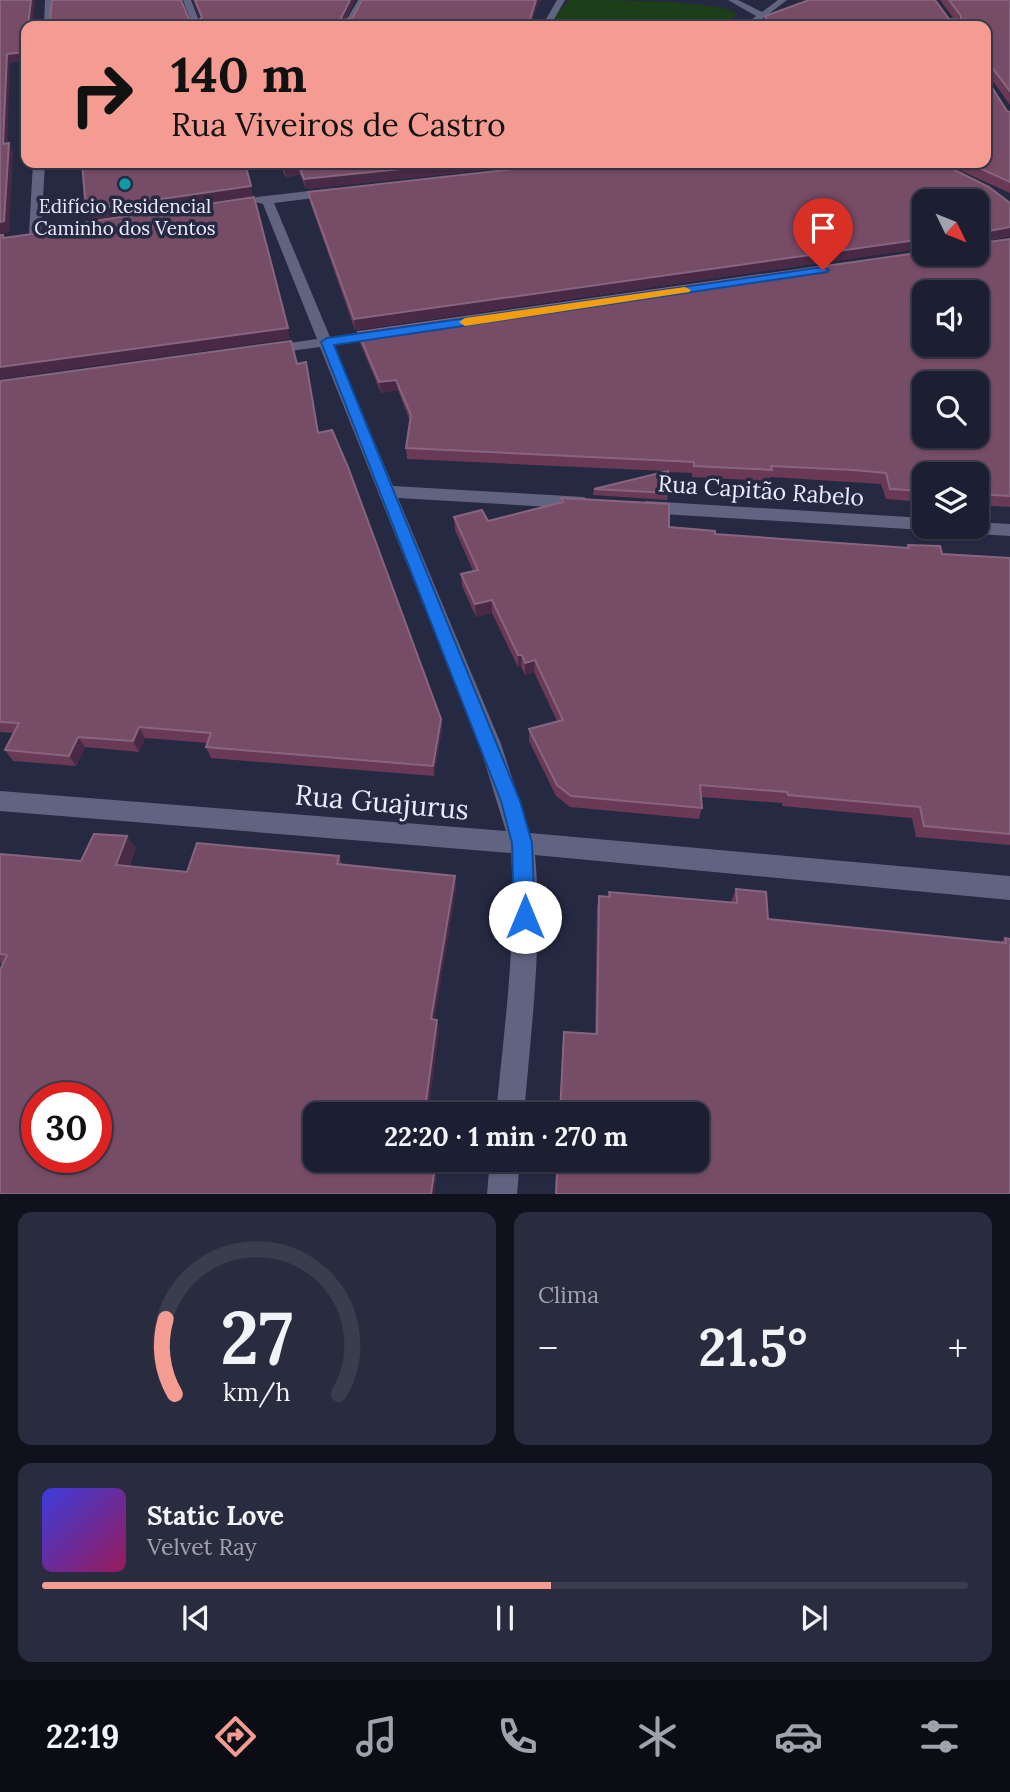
<!DOCTYPE html>
<html lang="pt">
<head>
<meta charset="utf-8">
<style>
  body { margin:0; font-family:Lora,serif; background:#292c3e; color:#f1f3f6; height:100vh; display:flex; flex-direction:column; font-size:26px; white-space:nowrap }
  * { box-sizing:border-box; margin:0 }
  p { font-size:23px; color:#a0a2ac }
  .icon { flex:none; width:38px; height:38px; fill:none; stroke:currentColor; stroke-width:2; stroke-linecap:round; stroke-linejoin:round }
  .map { position:relative; height:1194px; overflow:hidden }
  .panel { display:flex; flex-direction:column; gap:18px; padding:18px; background:#0f111c; flex:1 }
  .panel>* { flex:none }
  .top-card { position:absolute; left:21px; top:21px; width:970px; height:147px; border-radius:14px; box-shadow:0 2px 5px #0004,0 0 0 2px #3a3d4d; background:#f59c92; color:#111; overflow:hidden }
  .needle { width:46px; rotate:133deg }
  .fabs { position:absolute; left:912px; top:189px; display:grid; gap:14px }
  .fabs a { display:grid; place-items:center; width:77px; height:77px; border-radius:14px; background:#1c1f32; box-shadow:0 2px 5px #0004,0 0 0 2px #3a3d4d; font-size:35px }
  .speed { position:absolute; left:21px; top:1082px; display:flex; gap:14px; font-size:35px; font-weight:700; text-align:center }
  .speed>* { display:grid; place-content:center; width:91px; height:91px; border-radius:50%; background:#1c1f32; box-shadow:0 2px 5px #0004,0 0 0 2px #3a3d4d; line-height:1 }
  .speed .limit { border:10px solid #d22; background:#fff; color:#111 }
  .pin { position:absolute; display:grid; place-items:center; width:60px; height:60px; color:#fff; margin:-72px -30px; border-radius:50% 50% 50% 0; rotate:-45deg; box-shadow:0 0 7px #0007 }
  .pin .icon { rotate:45deg }
  .me { position:absolute; width:77px; margin:-38px; rotate:0deg; stroke-linejoin:round; filter:drop-shadow(0 0 5px #0008) }
  .turn { display:flex; align-items:center; gap:24px; height:147px; padding:0 35px; font-size:32px }
  .turn .icon { width:91px; height:91px; stroke-width:2.5 }
  .turn b { display:block; font-size:49px; line-height:60px }
  .big { font-size:52px; font-weight:700; line-height:1.1 }
  .panel .tile { flex:1; display:flex; flex-direction:column; justify-content:center; gap:10px; min-width:0; padding:0 24px; border-radius:14px; background:#292c3e }
  .panel .dial { align-items:center; gap:0 }
  .dial svg { height:182px; overflow:visible; fill:none; stroke:#3a3d4d; stroke-width:7; stroke-linecap:round; text-anchor:middle }
  .dial text { fill:#f1f3f6; stroke:none }
  .song { display:flex; align-items:center; gap:21px }
  .cover { width:84px; height:84px; border-radius:10px; background:linear-gradient(135deg,hsl(240 70% 55%),hsl(330 70% 35%)) }
  .played { height:7px; border-radius:4px; background:linear-gradient(90deg,#f59c92 55%,#3a3d4d 55%) }
  .keys { display:flex; justify-content:space-around; direction:ltr }
  .heat { display:flex; justify-content:space-between; align-items:center; font-size:38px; direction:ltr }
  .panel .tiles { flex:1; display:grid; gap:18px; grid-template-columns:1fr 1fr }
  .tile:last-child { grid-column:span 2 }
  .trip { position:absolute; left:303px; top:1102px; width:406px; height:70px; border-radius:14px; background:#1c1f32; box-shadow:0 2px 5px #0004,0 0 0 2px #3a3d4d; font-weight:700; line-height:70px; text-align:center }
  .dock { display:flex; height:112px; justify-content:space-around; align-items:center; background:#0b0c14; color:#a0a2ac }
  .dock .icon { width:49px; height:49px }
  .dock .current { color:#f59c92 }
  .dock b { font-size:32px; color:#f1f3f6 }
  .map>svg:first-child { display:block }
</style>
</head>
<body>
<div class="map">
<svg width="1010" height="1194" viewBox="0 0 1010 1194">
  <rect width="100%" height="100%" fill="#262942"/>
  <!-- green -->
  <path fill="#1c3f1a" d="M571,0C600,0 723,0 737,14L721,26H551L556,13Z"/>
  <g fill="none" stroke-linecap="round" stroke-linejoin="round">
    <!-- minor -->
    <g fill="#606480" fill-rule="evenodd">
      <polygon points="45,0 53,0 52,26 44,26"/>
      <polygon points="183,0 191,0 201,26 193,26"/>
      <polygon points="358,0 366,0 351,26 343,26"/>
      <polygon points="557,0 565,0 550,26 542,26"/>
      <polygon points="728,0 738,0 762,12 778,0 787,0 753,26 744,26 756,16"/>
      <polygon points="33,163 45,163 41,234 35,238 29,234"/>
      <path d="M335,188L339,189V195L274,203L330,337L384,330L391,334L384,338L334,345L393,486L584,497L593,503L584,509L398,498L501,744L530,833L1010,876V900L535,855C543,941 531,1029 524,1115H496C504,1028 517,940 511,853L0,811V791L506,831L479,744L320,347L268,354L261,350L268,346L317,339L263,204L251,201L257,197Z"/>
      <polygon points="646,501 924,518 924,527 931,527 924,530 646,513 637,507"/>
      <polygon points="976,522 1010,524 1010,536 963,533 954,527 976,527"/>
      <polygon points="490,1160 520,1160 517,1194 487,1194"/>
    </g>
  </g>
  <!-- wall -->
  <g fill="#693956" fill-rule="evenodd">
    <polygon points="193,0 355,0 346,19 352,19 362,0 541,0 538,3 530,26 51,26 189,19 199,20 201,18"/>
    <polygon points="940,0 1010,0 1010,105 987,73 986,73 986,78 1007,111 1010,112 1010,193 944,163 985,163 985,26 764,26 763,24 765,16 954,19"/>
    <polygon points="279,163 549,163 306,189 300,174 286,178"/>
    <path d="M566,163H941L989,187L1010,203V238V236L980,242L981,243L1010,239V507L976,505V474H924V502L886,499L881,484L770,477L769,481L692,477V473L668,472V493L667,500L593,495L594,489L665,471L407,459L406,448L410,421L398,390L381,393L360,343L358,332L924,252V254H976V201H924V248L355,330L310,202L308,192ZM924,292H976V345H924ZM924,383H976V436H924Z"/>
    <polygon points="297,364 318,433 441,719 442,729 434,776 211,758 206,747 208,743 145,738 139,752 85,747 76,766 13,761 5,750 14,733 0,732 0,381"/>
    <polygon points="561,498 669,527 715,534 907,548 908,545 942,554 1010,558 1010,845 916,837 912,818 782,806 782,803 701,797 702,808 699,819 570,807 556,796 529,741 529,729 557,721 534,672 525,675 521,667 518,667 492,613 476,617 462,586 461,574 473,571 455,530 454,517 488,521 560,503"/>
    <polygon points="136,848 129,866 187,872 339,856 342,865 455,876 456,888 434,1019 439,1029 428,1111 442,1112 443,1115 315,1115 438,1160 434,1194 0,1194 3,964 0,963 0,854 81,861"/>
    <polygon points="736,889 768,919 1001,942 1005,938 1010,939 1010,1194 555,1194 556,1160 696,1160 696,1115 559,1115 563,1041 564,1032 595,1034 597,908 599,896 608,897 609,892 731,902"/>
  </g>
  <!-- shaded-wall -->
  <g fill="#482a46">
    <polygon points="31,0 35,0 32,26 28,26"/>
    <polygon points="350,0 355,0 342,26 340,20"/>
    <polygon points="536,0 541,0 538,3 530,26 528,26"/>
    <polygon points="26,37 26,61 10,63 7,155 3,144 7,54"/>
    <polygon points="9,143 13,154 9,232 0,234 0,222"/>
    <polygon points="459,163 549,163 306,189 304,179"/>
    <polygon points="298,164 300,174 286,178 284,168"/>
    <polygon points="251,186 253,196 89,220 86,210"/>
    <polygon points="1010,227 1010,236 976,242 978,233"/>
    <polygon points="924,239 924,248 355,330 354,319"/>
    <polygon points="288,328 290,339 0,379 0,367"/>
    <polygon points="396,380 398,390 381,393 379,382"/>
    <polygon points="492,600 492,613 476,617 475,604"/>
    <polygon points="518,655 522,655 521,667 518,667"/>
    <polygon points="535,660 534,672 525,675 525,663"/>
    <polygon points="441,719 442,729 434,776 433,766"/>
    <polygon points="139,727 145,738 139,752 133,741"/>
    <polygon points="78,737 85,747 76,766 69,756"/>
    <polygon points="127,836 136,848 124,876 116,865"/>
    <polygon points="455,876 456,888 433,1028 431,1019"/>
    <polygon points="437,1020 439,1029 428,1115 425,1110"/>
    <polygon points="436,1160 438,1160 434,1194 431,1194"/>
  </g>
  <!-- building -->
  <g fill="#764c67" stroke="#88657f" stroke-width="2" fill-rule="evenodd">
    <polygon points="0,0 31,0 28,26 26,26 24,52 7,54 3,144 9,143 4,221 0,222"/>
    <polygon points="52,0 181,0 189,19 199,20 202,17 195,0 350,0 340,20 352,19 362,0 536,0 528,26 51,26 50,20"/>
    <polygon points="809,0 935,0 949,19 961,20 961,16 949,0 1010,0 1010,91 990,65 986,64 986,78 1007,111 1010,112 1010,182 968,163 985,163 985,26 769,26 765,16"/>
    <polygon points="82,163 245,163 251,186 86,210"/>
    <polygon points="281,163 459,163 304,179 298,164 284,168"/>
    <path d="M567,163H941L989,187L1010,203V227L978,233L981,243L1010,239V496L976,494V474H924V491L890,489L886,473L853,470L771,466L772,470L694,466V462L406,448L411,415L396,380L379,382L358,332L924,252V254H976V201H924V239L354,319L308,192ZM924,292H976V345H924ZM924,383H976V436H924Z"/>
    <polygon points="254,197 288,328 0,367 0,235 3,235 3,238 54,231 86,226 86,222"/>
    <polygon points="291,341 297,364 306,362 318,433 332,430 348,467 441,719 433,766 206,747 211,733 139,727 133,741 78,737 69,756 5,750 19,723 0,722 0,381"/>
    <polygon points="668,471 668,493 594,489"/>
    <polygon points="561,498 669,504 669,527 715,531 715,534 909,548 908,545 940,546 942,554 1010,558 1010,834 924,826 920,807 788,795 787,792 700,785 702,808 571,796 557,785 529,729 563,720 535,660 525,663 522,655 518,655 492,600 475,604 461,574 478,570 454,517 482,510 488,521 563,502"/>
    <path d="M94,834L127,836L116,865L187,872L197,843L339,856L337,864L455,876L431,1019L437,1020L425,1110L442,1112V1115H315V1160H436L431,1194H0V970L7,955L0,954V854L81,861ZM37,1097H96V1157H37Z"/>
    <polygon points="736,889 766,892 768,919 1006,943 1005,938 1010,939 1010,1194 556,1194 558,1160 696,1160 696,1115 560,1115 564,1032 597,1034 599,896 610,897 609,892 737,903"/>
  </g>
  <!-- route -->
  <polygon fill="#1a73e8" stroke="#114b97" stroke-width="2" points="823,267 829,270 827,272 334,345 520,801 532,843 535,917 532,924 525,927 517,924 514,917 512,843 501,801 321,342 327,338"/>
  <!-- slow -->
  <polygon fill="#f59e0b" points="685,287 691,290 689,292 465,326 459,322 465,318"/>
  <!-- markers -->
  <circle fill="#0f9aa8" stroke="#262942" stroke-width="2.5" cx="125" cy="184" r="7"/>
  <g text-anchor="middle" dominant-baseline="central" stroke-width="7" stroke-linejoin="round" paint-order="stroke">
    <!-- far-poi labels -->
    <g font-size="19" fill="#e9ecfc" stroke="#262942">
      <text x="125" y="206">Edifício Residencial<tspan x="125" dy="22">Caminho dos Ventos</tspan></text>
    </g>
    <!-- street labels -->
    <g font-size="23" fill="#e9ecfc" stroke="#262942">
      <text transform="translate(761 490) rotate(4)">Rua Capitão Rabelo</text>
    </g>
    <!-- near-street labels -->
    <g font-size="28" fill="#e9ecfc" stroke="#262942">
      <text transform="translate(382 802) rotate(5)">Rua Guajurus</text>
    </g>
  </g>
</svg>
<div class="fabs">
<a><svg class="needle" viewBox="-14 -14 28 28"><path d="M0-13l5 13h-10z" fill="#e53935"/><path d="M0 13l5-13h-10z" fill="#a0a2ac"/></svg></a>
<a><svg class="icon" aria-label="sound" viewBox="0 0 24 24"><path d="M4 9h4l5-4v14l-5-4H4zM17 9q2 3 0 6"/></svg></a>
<a><svg class="icon" aria-label="search" viewBox="0 0 24 24"><circle cx="10" cy="10" r="6"/><path d="M15 15l6 6"/></svg></a>
<a><svg class="icon" aria-label="layers" viewBox="0 0 24 24"><path d="M12 4l9 5-9 5-9-5zM3 14l9 5 9-5"/></svg></a>
</div>
<div class="speed"><div class="limit">30</div></div>
<div class="pin" style="left:823px;top:270px;background:#d93025"><svg class="icon" aria-label="arrive" viewBox="0 0 24 24"><path d="M6 21V4h12l-3 4 3 4H6"/></svg></div>
<svg class="me" style="left:525px;top:917px" viewBox="-20 -20 40 40"><circle r="19" fill="#fff"/><path d="M0-13L10 11 0 6-10 11z" fill="#1a73e8"/></svg>
<div class="trip">22:20 · 1 min · 270 m</div>
<div class="top-card">
<div class="turn"><svg class="icon" aria-label="right" viewBox="0 0 24 24"><path d="M7 20v-9h11M14 6l5 5-5 5"/></svg><div><b>140 m</b>Rua Viveiros de Castro</div></div>
</div>
</div>
<section class="panel">
<div class="tiles">
<div class="tile dial"><svg viewBox="0 0 100 80">
<path d="M14 69A42 42 0 1 1 86 69"/>
<path d="M14 69A42 42 0 0 1 10 36" stroke="#f59c92"/>
<text x="50" y="56" font-size="32" font-weight="700">27</text>
<text x="50" y="72" font-size="11">km/h</text>
</svg></div>
<div class="tile"><p>Clima</p>
<div class="heat"><a>−</a><b class="big">21.5°</b><a>+</a></div>
</div>
<div class="tile">
<div class="song"><i class="cover"></i><div><b>Static Love</b><p>Velvet Ray</p></div></div>
<div class="played"></div>
<div class="keys"><svg class="icon" aria-label="previous" viewBox="0 0 24 24"><path d="M18 5L8 12l10 7zM5 5v14"/></svg><svg class="icon" aria-label="pause" viewBox="0 0 24 24"><path d="M8 5v14M16 5v14"/></svg><svg class="icon" aria-label="next" viewBox="0 0 24 24"><path d="M6 5l10 7-10 7zM19 5v14"/></svg></div>
</div>
</div>
</section>
<nav class="dock">
<b>22:19</b>
<svg class="icon current" aria-label="directions" viewBox="0 0 24 24"><path d="M12 3l9 9-9 9-9-9zM9 14v-3h6M13 9l2 2-2 2"/></svg>
<svg class="icon" aria-label="music" viewBox="0 0 24 24"><path d="M9 18V5l10-2v13"/><circle cx="6" cy="18" r="3"/><circle cx="16" cy="16" r="3"/></svg>
<svg class="icon" aria-label="phone" viewBox="0 0 24 24"><path d="M5 4h4l2 5-3 2q2 4 5 5l2-3 5 2v4C11 20 4 13 5 4z"/></svg>
<svg class="icon" aria-label="climate" viewBox="0 0 24 24"><path d="M12 3v18M4 7l16 10M4 17L20 7"/></svg>
<svg class="icon" aria-label="car" viewBox="0 0 24 24"><path d="M5 17H2v-5l4-1 3-4h7l3 4 3 1v5h-3M9 17h6M6 11h13"/><circle cx="7" cy="17" r="2"/><circle cx="17" cy="17" r="2"/></svg>
<svg class="icon" aria-label="filters" viewBox="0 0 24 24"><path d="M4 7h16M4 17h16"/><circle cx="9" cy="7" r="2"/><circle cx="15" cy="17" r="2"/></svg>
</nav>
</body>
</html>
